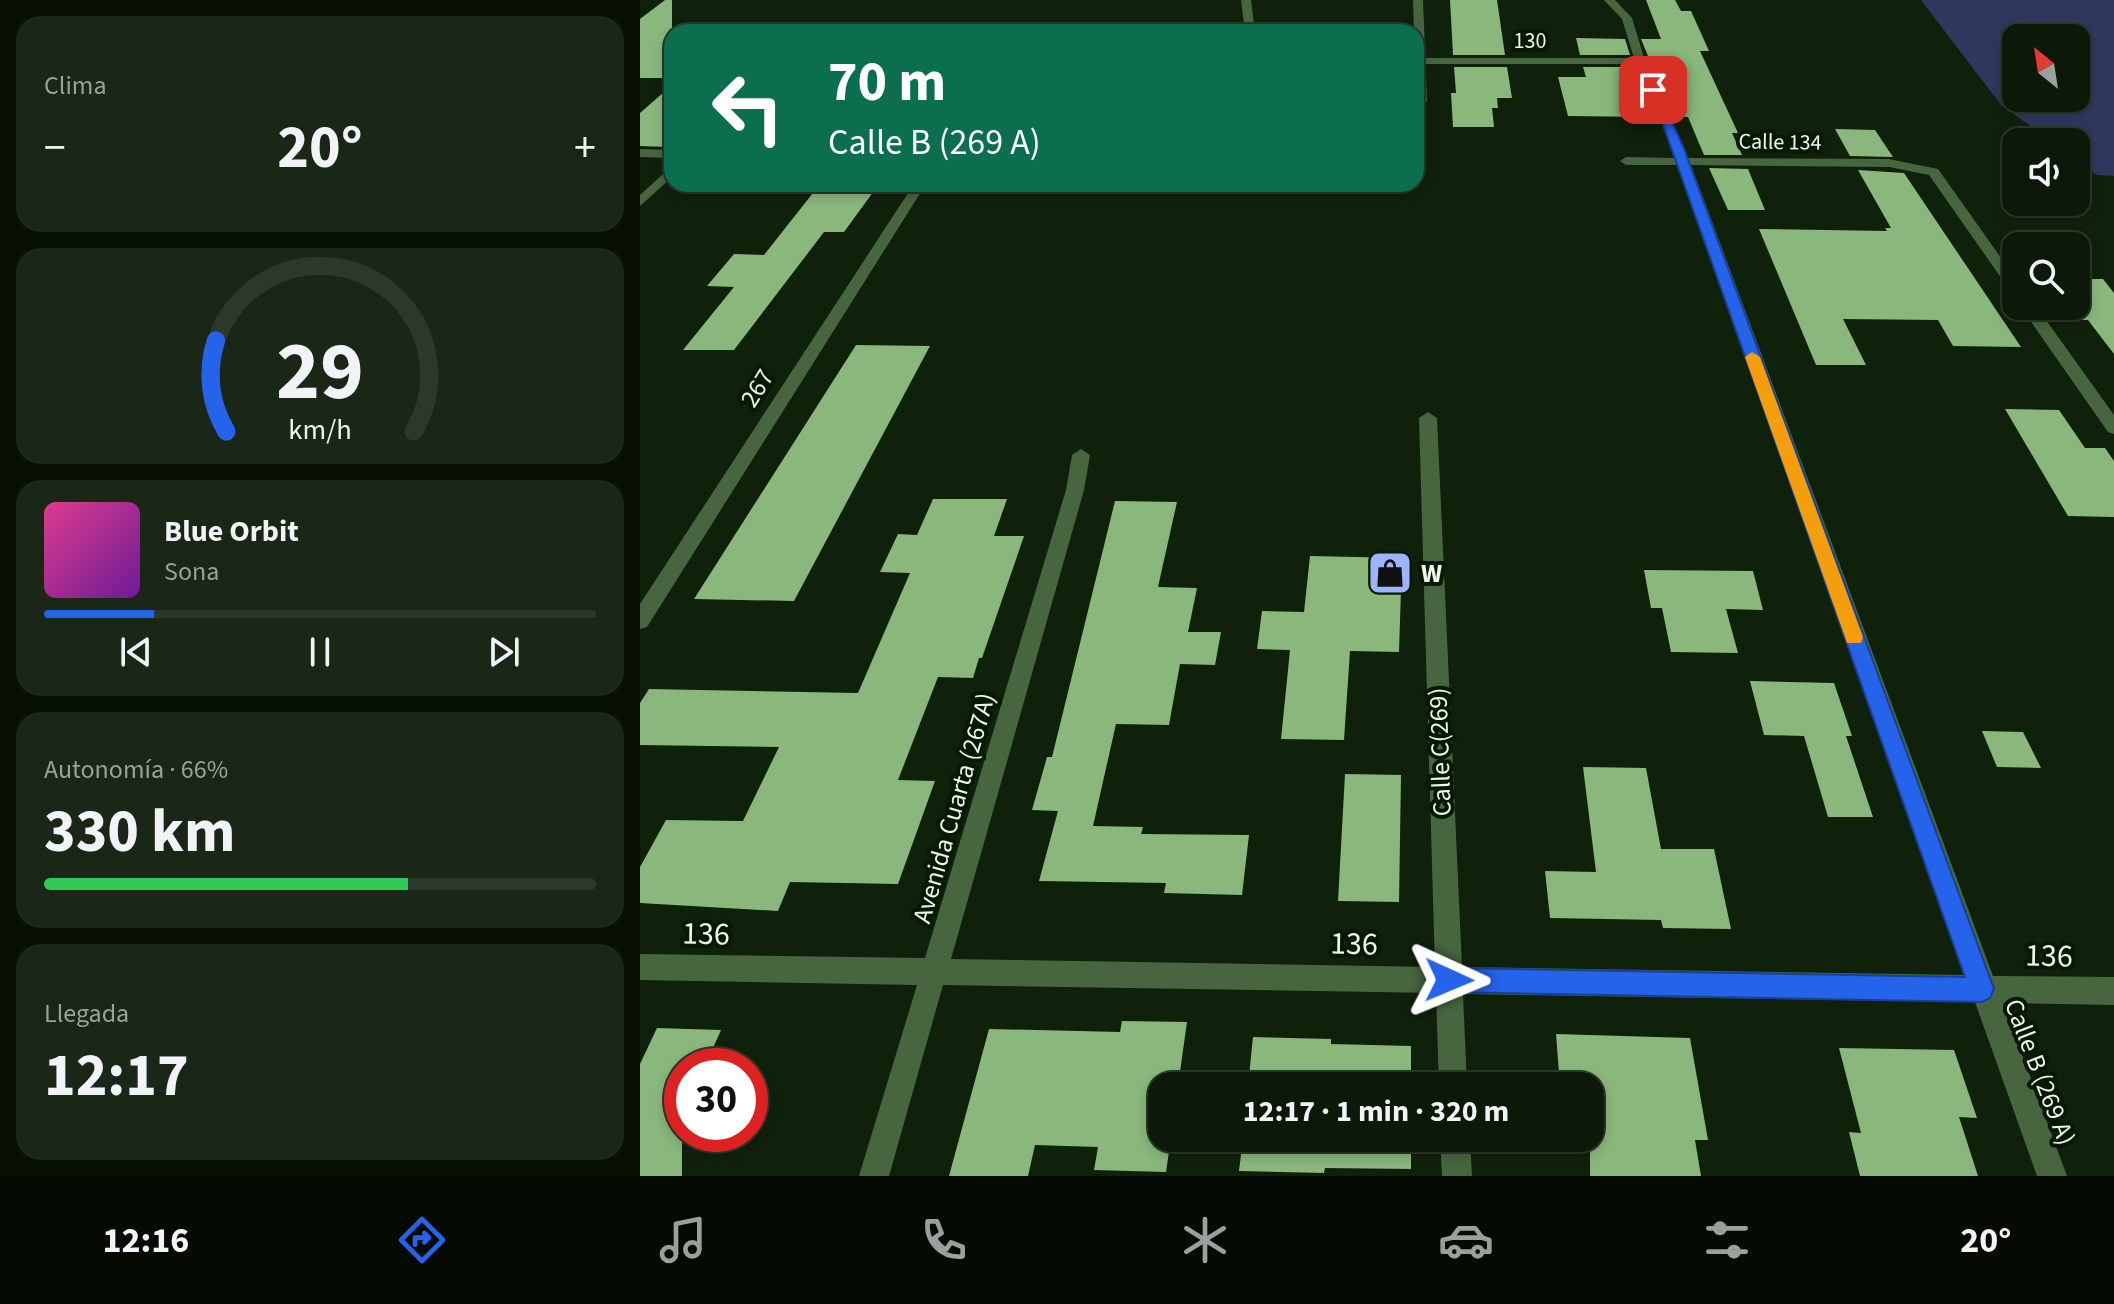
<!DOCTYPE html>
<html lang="es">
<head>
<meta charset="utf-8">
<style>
  body { margin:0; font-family:"Source Sans 3",sans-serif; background:#1a2616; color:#f1f3f6; height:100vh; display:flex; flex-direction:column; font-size:30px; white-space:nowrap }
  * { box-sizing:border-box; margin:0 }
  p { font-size:26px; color:#9aa09c }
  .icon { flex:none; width:44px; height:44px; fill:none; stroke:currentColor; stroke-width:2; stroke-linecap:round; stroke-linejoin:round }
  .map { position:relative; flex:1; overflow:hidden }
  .sheet { display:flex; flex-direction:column; gap:16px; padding:16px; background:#070e04; width:640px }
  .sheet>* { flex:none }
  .top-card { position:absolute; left:24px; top:24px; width:760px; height:168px; border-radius:24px; box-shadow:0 4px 12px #0003,0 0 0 2px #2c3829; background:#0b6e4f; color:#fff; overflow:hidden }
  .needle { width:52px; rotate:330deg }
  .tools { position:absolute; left:1362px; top:24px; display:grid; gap:16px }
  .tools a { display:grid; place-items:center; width:88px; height:88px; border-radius:16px; background:#0c1908; box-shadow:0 4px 12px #0003,0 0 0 2px #2c3829; font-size:40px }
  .speed { position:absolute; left:24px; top:1048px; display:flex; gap:16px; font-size:40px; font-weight:700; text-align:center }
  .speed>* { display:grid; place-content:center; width:104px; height:104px; border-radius:50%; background:#0c1908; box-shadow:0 4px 12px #0003,0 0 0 2px #2c3829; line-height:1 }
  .speed .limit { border:12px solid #d22; background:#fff; color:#111 }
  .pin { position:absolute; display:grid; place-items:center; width:68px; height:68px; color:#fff; margin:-34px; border-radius:16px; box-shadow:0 4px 12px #0006 }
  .me { position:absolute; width:88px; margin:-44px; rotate:91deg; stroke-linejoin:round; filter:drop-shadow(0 0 6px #0008) }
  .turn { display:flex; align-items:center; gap:28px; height:168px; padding:0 32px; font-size:36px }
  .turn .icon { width:104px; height:104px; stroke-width:2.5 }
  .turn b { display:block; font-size:56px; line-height:68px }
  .big { font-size:60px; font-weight:700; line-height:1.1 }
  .sheet .tile { flex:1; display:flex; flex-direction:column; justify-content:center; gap:12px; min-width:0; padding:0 28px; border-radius:24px; background:#1a2616 }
  .sheet .dial { align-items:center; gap:0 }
  .dial svg { height:208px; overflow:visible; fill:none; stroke:#2c3829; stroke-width:7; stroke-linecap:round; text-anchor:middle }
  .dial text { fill:#f1f3f6; stroke:none }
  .song { display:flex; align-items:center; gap:24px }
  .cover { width:96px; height:96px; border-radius:12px; background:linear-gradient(135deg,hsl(330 70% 55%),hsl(280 70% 35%)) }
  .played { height:8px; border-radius:4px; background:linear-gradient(90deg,#2563eb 20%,#2c3829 20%) }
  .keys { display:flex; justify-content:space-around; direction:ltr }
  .heat { display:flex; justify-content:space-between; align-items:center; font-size:44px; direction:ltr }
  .charge { height:12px; border-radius:6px; background:linear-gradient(90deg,#34c759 66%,#2c3829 0) }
  .trip { position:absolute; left:508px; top:1072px; width:456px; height:80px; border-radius:24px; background:#0c1908; box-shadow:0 4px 12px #0003,0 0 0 2px #2c3829; font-weight:700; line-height:80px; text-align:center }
  .tab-bar { display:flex; height:128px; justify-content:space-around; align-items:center; background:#050a03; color:#9aa09c }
  .tab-bar .icon { width:56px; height:56px }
  .tab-bar .selected { color:#2563eb }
  .tab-bar b { font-size:36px; color:#f1f3f6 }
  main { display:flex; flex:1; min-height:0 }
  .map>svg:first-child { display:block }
</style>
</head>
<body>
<main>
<section class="sheet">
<div class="tile"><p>Clima</p>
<div class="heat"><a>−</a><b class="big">20°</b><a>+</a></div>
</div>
<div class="tile dial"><svg viewBox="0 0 100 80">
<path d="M14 69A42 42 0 1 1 86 69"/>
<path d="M14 69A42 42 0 0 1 10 34" stroke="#2563eb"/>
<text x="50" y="56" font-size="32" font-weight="700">29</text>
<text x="50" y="72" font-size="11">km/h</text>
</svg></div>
<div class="tile">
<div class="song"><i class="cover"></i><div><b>Blue Orbit</b><p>Sona</p></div></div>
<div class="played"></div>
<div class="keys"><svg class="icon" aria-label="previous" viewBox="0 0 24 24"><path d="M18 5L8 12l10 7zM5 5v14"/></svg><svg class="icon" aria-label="pause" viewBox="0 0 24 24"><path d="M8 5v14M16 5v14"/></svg><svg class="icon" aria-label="next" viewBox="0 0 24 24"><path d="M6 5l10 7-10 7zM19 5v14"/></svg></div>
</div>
<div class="tile"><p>Autonomía · 66%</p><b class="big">330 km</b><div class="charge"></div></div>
<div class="tile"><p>Llegada</p><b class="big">12:17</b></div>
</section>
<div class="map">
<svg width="1474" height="1176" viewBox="0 0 1474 1176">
  <rect width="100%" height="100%" fill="#10210b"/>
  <!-- green -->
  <path fill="#2e385d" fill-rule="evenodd" d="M1281,0H1474V176L1457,175L1436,159V142H1413L1361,105ZM1376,38H1436V98H1376Z"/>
  <!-- building -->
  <g fill="#89b77c">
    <polygon points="25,0 32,0 32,78 0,78 0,19"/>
    <polygon points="810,0 857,0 865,55 813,55"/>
    <polygon points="1006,0 1035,0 1041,11 1051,11 1069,51 1060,51 1098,133 1092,133 1102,155 1064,155 1048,117 1033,117 1001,39 1021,39"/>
    <polygon points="936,38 985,39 990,55 940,55"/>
    <polygon points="814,67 867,67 872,98 857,98 858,108 852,108 854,127 813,127 811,93 816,93"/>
    <polygon points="943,67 994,67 1015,117 928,116 918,77 946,77"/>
    <polygon points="32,85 32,142 27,147 0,146 0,113"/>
    <polygon points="1195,129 1235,130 1253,157 1210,156"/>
    <polygon points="1069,168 1108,169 1125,210 1088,210"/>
    <polygon points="1218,170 1264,173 1381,347 1313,346 1298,320 1203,319 1226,365 1176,365 1119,229 1247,231 1245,228 1251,228"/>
    <polygon points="180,184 239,184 204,232 184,232 94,350 43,350 94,287 67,286 94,254 124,255"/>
    <polygon points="1436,279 1463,279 1474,293 1474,354 1448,320 1436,320"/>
    <polygon points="216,345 290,346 154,601 54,599"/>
    <polygon points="1365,409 1419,410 1445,448 1465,448 1474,461 1474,517 1428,516"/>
    <polygon points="293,499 367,499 354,536 384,536 342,658 339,658 333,678 298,677 258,780 295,781 258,884 150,882 138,911 0,903 0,867 26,820 103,821 139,747 0,745 0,703 9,689 218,693 270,573 240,572 258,534 277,535"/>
    <polygon points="475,501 537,502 518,587 557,588 548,632 581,632 575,665 540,664 529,725 476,724 453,826 503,827 501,834 609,835 602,895 524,893 526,883 399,881 418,811 392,810 407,757 412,757"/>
    <polygon points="670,556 762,558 759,652 710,651 704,740 641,739 650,650 617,649 622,611 664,612"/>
    <polygon points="1004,570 1113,571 1123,610 1086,609 1098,653 1031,652 1022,608 1011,608"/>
    <polygon points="1110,681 1194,683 1212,736 1206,736 1233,817 1188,817 1164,736 1124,735"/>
    <polygon points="1342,731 1383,732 1401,768 1357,767"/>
    <polygon points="943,767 1006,768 1021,849 1074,849 1091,929 1023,928 1021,920 910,918 905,871 956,872"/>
    <polygon points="705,774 761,775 759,902 698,901"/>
    <polygon points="482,1021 547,1022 538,1086 522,1086 522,1138 531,1138 526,1172 454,1170 458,1147 395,1145 388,1176 309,1176 349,1029 480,1032"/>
    <polygon points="17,1028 81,1030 65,1066 42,1066 42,1176 0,1176 0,1064"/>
    <polygon points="916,1034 1050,1038 1068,1140 1055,1140 1061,1176 950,1176 950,1086 920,1086"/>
    <polygon points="613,1037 691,1039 691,1044 771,1046 771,1086 608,1086"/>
    <polygon points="1199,1048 1314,1050 1337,1118 1319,1117 1338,1176 1220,1176 1209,1132 1221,1133"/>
    <polygon points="603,1138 771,1138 771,1169 685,1168 684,1173 599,1171"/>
  </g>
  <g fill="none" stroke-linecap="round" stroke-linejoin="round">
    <!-- service -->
    <polygon fill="#47663f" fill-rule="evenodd" points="776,58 1000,58 1005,61 1000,64 779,64"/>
    <!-- minor -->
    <g fill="#47663f" fill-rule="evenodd">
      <polygon points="601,0 611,0 615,32 605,32"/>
      <polygon points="773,0 783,0 787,101 781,104 776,102"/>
      <polygon points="964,0 975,0 992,18 1005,61 1048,158 1249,159 1298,169 1376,279 1376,293 1371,292 1289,175 1249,167 1051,165 1353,976 1474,977 1474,1005 1363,1003 1427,1176 1397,1176 1335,1002 823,994 827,1086 799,1086 796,993 303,985 249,1176 219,1176 277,985 0,980 0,954 285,958 426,490 432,455 441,449 450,455 444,490 311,959 795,967 779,418 788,412 797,418 822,967 1326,975 1039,165 986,165 980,161 986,157 1036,158 995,61 982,19"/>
      <polygon points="191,27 195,32 182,32"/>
      <polygon points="0,149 32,150 32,158 0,157"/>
      <polygon points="32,166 32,177 0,206 0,195"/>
      <polygon points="274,184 286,184 7,627 0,629 0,604"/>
      <polygon points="1380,306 1396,306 1474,415 1474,434 1468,432"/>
      <polygon points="800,1138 830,1138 832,1176 802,1176"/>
    </g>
  </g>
  <!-- route -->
  <polygon fill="#2563eb" stroke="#184099" stroke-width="2" points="1010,88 1018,90 1044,149 1354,989 1350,998 1342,1002 809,992 800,988 796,980 800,971 809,968 1325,977"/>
  <!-- slow -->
  <polygon fill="#f59e0b" points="1112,352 1120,357 1223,637 1221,643 1207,643 1205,637 1105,357"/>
  <!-- icons -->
  <defs>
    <g id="shop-square" transform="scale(2.3)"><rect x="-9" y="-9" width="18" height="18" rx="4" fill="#9eb3fd" stroke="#071804"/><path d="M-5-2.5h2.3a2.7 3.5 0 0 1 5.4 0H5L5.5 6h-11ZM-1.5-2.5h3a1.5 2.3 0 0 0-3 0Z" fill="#111"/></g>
  </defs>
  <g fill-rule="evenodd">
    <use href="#shop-square" x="750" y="573"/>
  </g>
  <g text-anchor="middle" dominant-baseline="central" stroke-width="8" stroke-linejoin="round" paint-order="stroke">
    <!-- far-street labels -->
    <g font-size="22" fill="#ecf7e9" stroke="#071804">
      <text x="890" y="41">130</text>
      <text transform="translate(1140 142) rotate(1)">Calle 134</text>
    </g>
    <!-- street labels -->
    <g font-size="26" fill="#ecf7e9" stroke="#071804">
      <text transform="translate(117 388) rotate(-58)">267</text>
      <text transform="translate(800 752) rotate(-92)">Calle C(269)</text>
      <text transform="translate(314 808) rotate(-74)">Avenida Cuarta (267A)</text>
      <text transform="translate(1400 1072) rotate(69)">Calle B (269 A)</text>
    </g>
    <!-- poi labels -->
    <g font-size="26" font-weight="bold" fill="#ecf7e9" stroke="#071804" text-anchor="start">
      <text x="781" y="573">W</text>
    </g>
    <!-- near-street labels -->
    <g font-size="32" fill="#ecf7e9" stroke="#071804">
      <text transform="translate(66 934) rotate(1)">136</text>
      <text transform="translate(714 944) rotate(1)">136</text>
      <text transform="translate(1409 956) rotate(1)">136</text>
    </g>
  </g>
</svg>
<div class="tools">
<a><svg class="needle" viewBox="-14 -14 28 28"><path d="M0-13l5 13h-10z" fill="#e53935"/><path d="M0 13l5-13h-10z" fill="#9aa09c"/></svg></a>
<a><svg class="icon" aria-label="sound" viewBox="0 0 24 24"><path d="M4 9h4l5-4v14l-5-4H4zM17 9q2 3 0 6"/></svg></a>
<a><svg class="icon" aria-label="search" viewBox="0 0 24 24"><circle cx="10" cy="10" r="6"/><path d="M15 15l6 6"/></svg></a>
</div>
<div class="speed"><div class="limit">30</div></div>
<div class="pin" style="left:1013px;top:90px;background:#d93025"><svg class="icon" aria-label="arrive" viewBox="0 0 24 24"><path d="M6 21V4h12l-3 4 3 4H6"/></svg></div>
<svg class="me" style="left:809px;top:980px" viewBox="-20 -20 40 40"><path d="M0-17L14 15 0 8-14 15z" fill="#2563eb" stroke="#fff" stroke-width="4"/></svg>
<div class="trip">12:17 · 1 min · 320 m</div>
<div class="top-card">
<div class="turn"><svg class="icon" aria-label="left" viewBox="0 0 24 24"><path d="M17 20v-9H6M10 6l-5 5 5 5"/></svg><div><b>70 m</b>Calle B (269 A)</div></div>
</div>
</div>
</main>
<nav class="tab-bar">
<b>12:16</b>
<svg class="icon selected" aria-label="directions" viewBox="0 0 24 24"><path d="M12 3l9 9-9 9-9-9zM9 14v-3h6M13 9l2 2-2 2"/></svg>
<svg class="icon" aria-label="music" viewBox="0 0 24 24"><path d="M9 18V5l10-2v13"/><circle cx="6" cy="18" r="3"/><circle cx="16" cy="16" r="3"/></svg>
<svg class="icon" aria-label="phone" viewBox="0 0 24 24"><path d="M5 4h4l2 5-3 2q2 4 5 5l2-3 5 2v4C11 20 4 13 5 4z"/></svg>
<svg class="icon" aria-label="climate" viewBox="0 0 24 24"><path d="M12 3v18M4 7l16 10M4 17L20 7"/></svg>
<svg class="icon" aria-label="car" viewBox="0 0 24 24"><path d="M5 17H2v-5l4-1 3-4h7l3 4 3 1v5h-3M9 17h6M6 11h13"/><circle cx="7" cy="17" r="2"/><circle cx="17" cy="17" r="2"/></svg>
<svg class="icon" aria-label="filters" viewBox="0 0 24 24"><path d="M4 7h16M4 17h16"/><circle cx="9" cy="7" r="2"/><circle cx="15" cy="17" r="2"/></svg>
<b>20°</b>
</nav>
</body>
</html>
